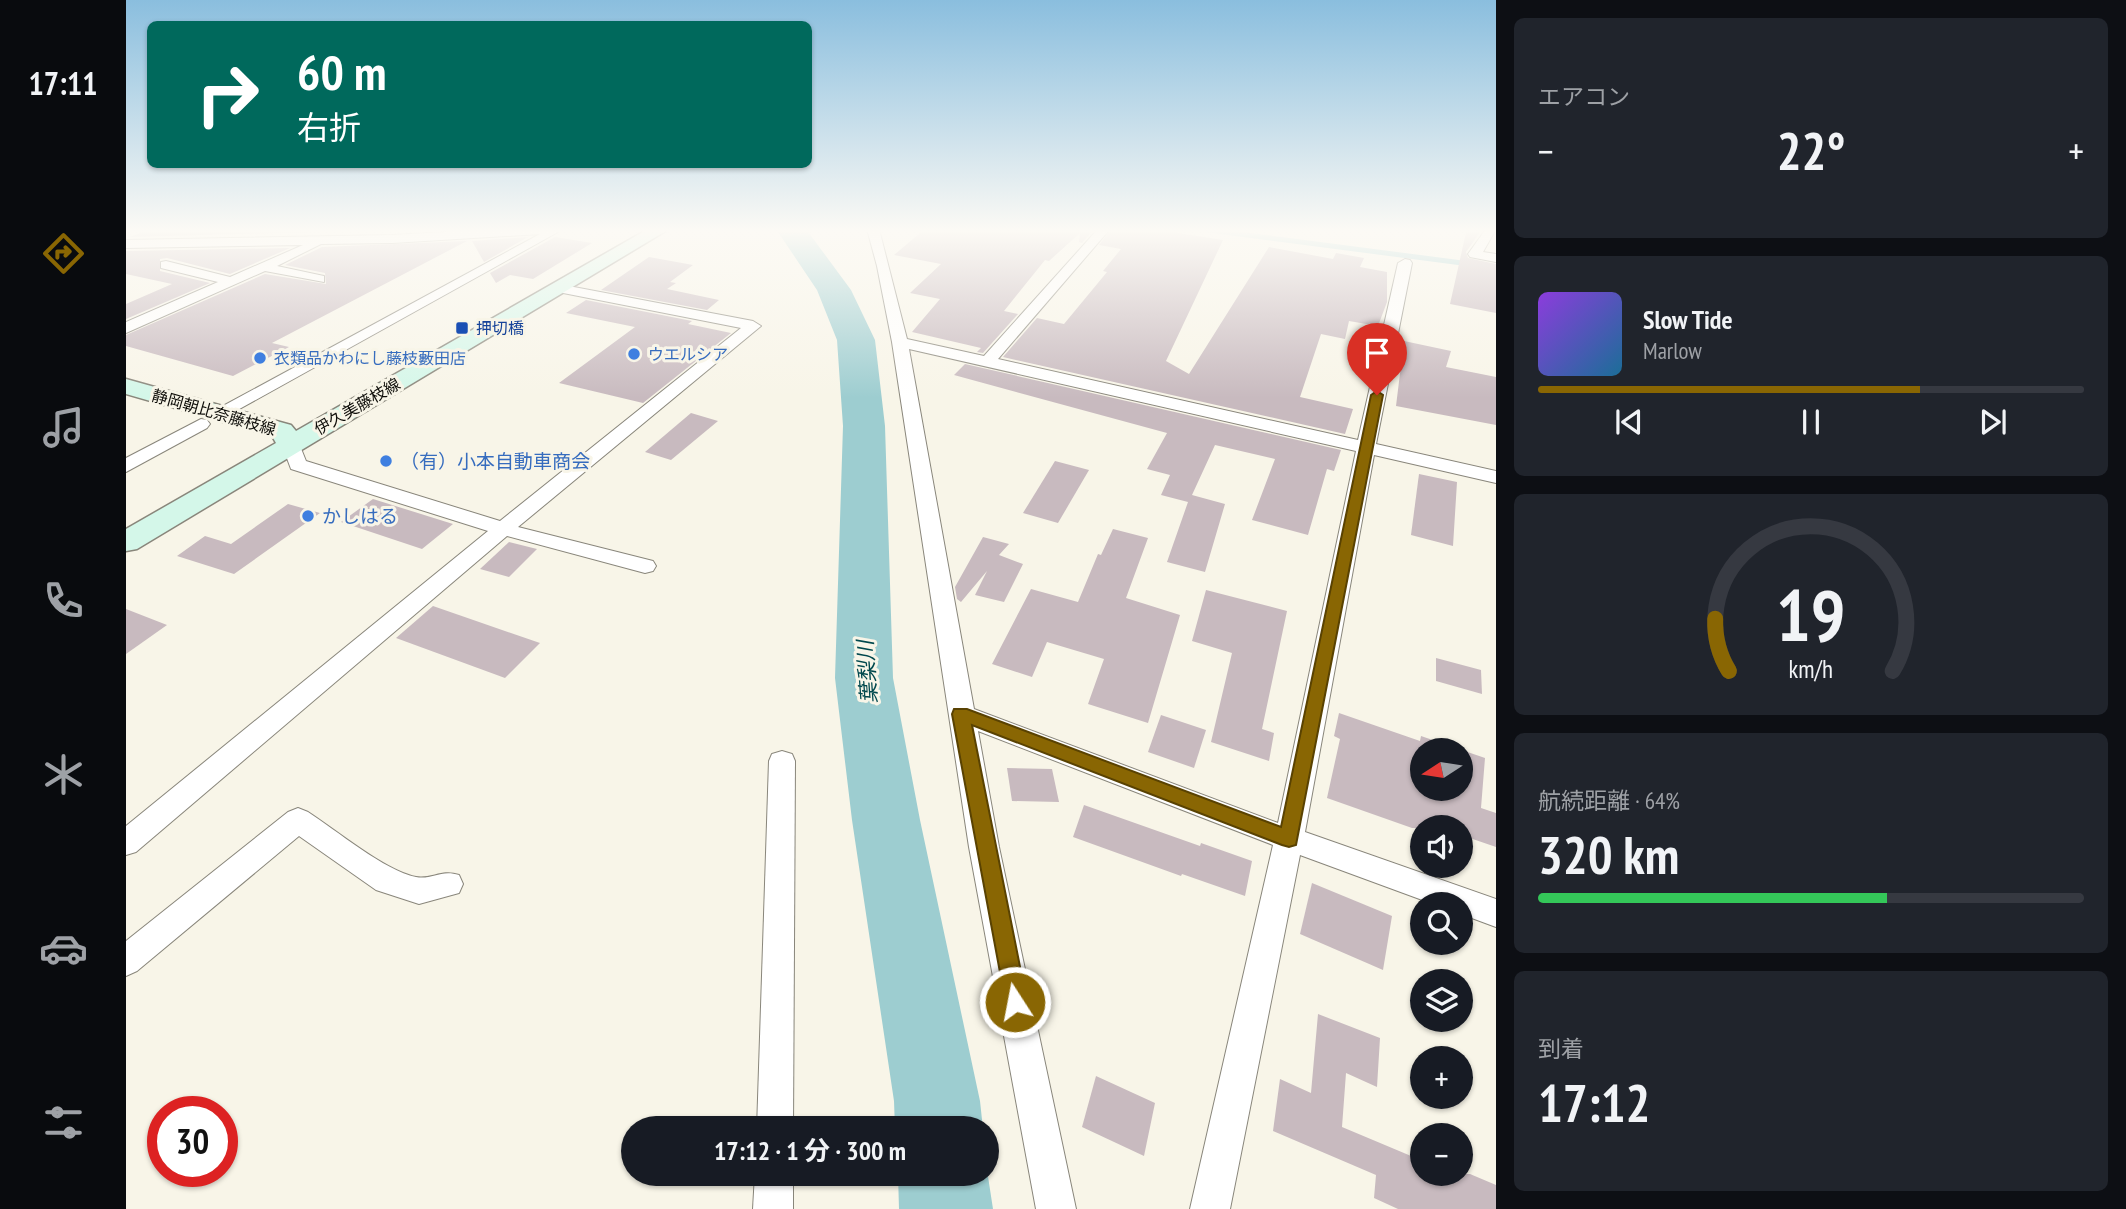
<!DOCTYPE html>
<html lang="ja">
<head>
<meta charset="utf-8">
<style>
  body { margin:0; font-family:"PT Sans Narrow","Noto Sans JP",sans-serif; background:#20242c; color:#f1f3f6; height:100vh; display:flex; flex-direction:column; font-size:26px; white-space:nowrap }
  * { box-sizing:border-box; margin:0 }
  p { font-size:23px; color:#9ea1a6 }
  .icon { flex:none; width:38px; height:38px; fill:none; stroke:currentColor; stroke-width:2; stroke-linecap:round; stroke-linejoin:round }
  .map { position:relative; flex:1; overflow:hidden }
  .details { display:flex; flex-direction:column; gap:18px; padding:18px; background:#0d0f14; width:630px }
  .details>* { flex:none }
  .guide { position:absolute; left:21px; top:21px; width:665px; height:147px; border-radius:10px; box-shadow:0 2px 5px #0004; background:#00695c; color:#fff; overflow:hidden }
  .needle { width:46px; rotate:258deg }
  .controls { position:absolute; left:1284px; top:738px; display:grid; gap:14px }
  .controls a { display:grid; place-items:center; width:63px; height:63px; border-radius:50%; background:#171b24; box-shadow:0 2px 5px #0004; font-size:35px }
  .speed { position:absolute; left:21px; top:1096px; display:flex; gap:14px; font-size:35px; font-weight:700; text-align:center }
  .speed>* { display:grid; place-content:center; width:91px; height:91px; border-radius:50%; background:#171b24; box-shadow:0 2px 5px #0004; line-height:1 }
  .speed .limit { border:10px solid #d22; background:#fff; color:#111 }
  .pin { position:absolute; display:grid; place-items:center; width:60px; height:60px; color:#fff; margin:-72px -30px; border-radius:50% 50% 50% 0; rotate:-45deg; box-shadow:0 0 7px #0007 }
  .pin .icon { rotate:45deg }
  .me { position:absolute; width:77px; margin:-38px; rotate:349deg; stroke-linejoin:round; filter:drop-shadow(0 0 5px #0008) }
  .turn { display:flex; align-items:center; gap:24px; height:147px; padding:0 35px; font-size:32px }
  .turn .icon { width:91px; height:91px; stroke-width:2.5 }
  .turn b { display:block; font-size:49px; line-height:60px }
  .big { font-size:52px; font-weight:700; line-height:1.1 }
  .details .widget { flex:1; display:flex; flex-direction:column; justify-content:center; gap:10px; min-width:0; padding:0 24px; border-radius:10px; background:#20242c }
  .details .dial { align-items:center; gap:0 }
  .dial svg { height:182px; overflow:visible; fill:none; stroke:#363941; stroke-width:7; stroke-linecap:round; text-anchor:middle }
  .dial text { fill:#f1f3f6; stroke:none }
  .song { display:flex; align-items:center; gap:21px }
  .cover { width:84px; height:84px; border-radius:10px; background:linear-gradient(135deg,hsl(270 70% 55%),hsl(200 70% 35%)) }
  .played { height:7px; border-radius:4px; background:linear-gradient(90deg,#896603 70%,#363941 70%) }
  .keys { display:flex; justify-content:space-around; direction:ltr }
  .heat { display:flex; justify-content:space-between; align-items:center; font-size:38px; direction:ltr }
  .charge { height:10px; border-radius:5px; background:linear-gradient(90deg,#34c759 64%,#363941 0) }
  .trip { position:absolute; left:495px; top:1116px; width:378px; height:70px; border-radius:35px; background:#171b24; box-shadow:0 2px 5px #0004; font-weight:700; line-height:70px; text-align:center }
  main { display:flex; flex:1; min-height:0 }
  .dock { display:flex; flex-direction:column; width:126px; justify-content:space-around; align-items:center; background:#090b0e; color:#9ea1a6 }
  .dock .icon { width:49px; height:49px }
  .dock .active { color:#896603 }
  .dock b { font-size:32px; color:#f1f3f6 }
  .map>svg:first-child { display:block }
</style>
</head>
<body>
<main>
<nav class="dock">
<b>17:11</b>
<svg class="icon active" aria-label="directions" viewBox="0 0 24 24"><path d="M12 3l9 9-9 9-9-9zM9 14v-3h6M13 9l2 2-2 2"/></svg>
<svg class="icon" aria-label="music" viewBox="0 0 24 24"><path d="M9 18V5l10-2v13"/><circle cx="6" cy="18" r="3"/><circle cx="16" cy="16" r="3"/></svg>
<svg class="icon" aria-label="phone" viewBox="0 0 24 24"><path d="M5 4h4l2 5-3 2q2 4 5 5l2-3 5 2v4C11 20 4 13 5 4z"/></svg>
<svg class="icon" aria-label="climate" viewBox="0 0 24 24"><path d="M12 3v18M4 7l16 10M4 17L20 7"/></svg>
<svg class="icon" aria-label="car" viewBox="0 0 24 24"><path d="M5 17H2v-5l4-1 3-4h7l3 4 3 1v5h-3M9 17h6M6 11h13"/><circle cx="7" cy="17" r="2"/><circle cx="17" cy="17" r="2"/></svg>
<svg class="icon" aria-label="filters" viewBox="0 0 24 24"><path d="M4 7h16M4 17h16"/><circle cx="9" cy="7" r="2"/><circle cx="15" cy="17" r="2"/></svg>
</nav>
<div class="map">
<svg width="1370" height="1209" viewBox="0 0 1370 1209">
  <rect width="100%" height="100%" fill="#f8f5e8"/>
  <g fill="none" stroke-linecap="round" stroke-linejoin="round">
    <!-- stream -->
    <polyline stroke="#9dcdd0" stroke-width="5" points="1075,229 1344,264"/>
    <!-- river -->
    <g fill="#9dcdd0" fill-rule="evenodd">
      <polygon points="650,229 680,229 725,290 749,340 759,426 767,678 794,820 854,1101 857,1129 769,1129 768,1101 726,820 709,678 717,426 711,340 691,290"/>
      <polygon points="861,1170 867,1209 773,1209 772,1174 861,1174"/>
    </g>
  </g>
  <!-- building -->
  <g fill="#c8babf" fill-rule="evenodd">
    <polygon points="26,228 335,228 4,237"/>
    <polygon points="800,228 969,228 956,243 953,242 954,233 923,261 919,260 878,311 892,314 857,353 851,352 855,348 786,332 814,299 784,293 815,264 768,255"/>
    <polygon points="986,228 1020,228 1097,240 1040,361 1063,374 1143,247 1207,259 1210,253 1238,258 1234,267 1261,272 1261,302 1252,326 1223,321 1219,339 1195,334 1174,397 1227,409 1219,434 877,357 911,318 938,324 981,272 977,271 995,249 973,245"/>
    <polygon points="1341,228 1357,228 1340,252 1342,258 1370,264 1370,313 1324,304"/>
    <polygon points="402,237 358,262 346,241"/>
    <polygon points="429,237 466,243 407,279 384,275 370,283 364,273"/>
    <polygon points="341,241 146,343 163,347 107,376 0,346 0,335 139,274 200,284 199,273 159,265 196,247"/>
    <polygon points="164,248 104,274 41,258 34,259 34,271 84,283 0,319 0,304 46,284 0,274 0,251"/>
    <polygon points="523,257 567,265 544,282 550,283 541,289 593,300 581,310 475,290"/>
    <polygon points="460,300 566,321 562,324 605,333 517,403 433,383 509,327 440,313"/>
    <polygon points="1278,341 1325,351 1320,367 1370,377 1370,425 1270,406"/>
    <polygon points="839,364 1215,450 1208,471 1201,469 1182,535 1126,520 1149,459 1089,445 1066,495 1099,504 1079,572 1041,562 1062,502 1035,495 1044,475 1021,469 1041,433 828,375"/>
    <polygon points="565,413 592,421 545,460 519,452"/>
    <polygon points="929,461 963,470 932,523 897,513"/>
    <polygon points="1293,474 1331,482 1327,546 1285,535"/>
    <polygon points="247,499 327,524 296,549 215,522"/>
    <polygon points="162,504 194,513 108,574 51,556 79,536 105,544"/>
    <polygon points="987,529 1022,538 1000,598 1054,615 1022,723 962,704 978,659 921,642 906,677 866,664 905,589 952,602 972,554 975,555"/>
    <polygon points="857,537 883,544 873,555 897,564 878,602 849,595 861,571 835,602 831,599 829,587"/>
    <polygon points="383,542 411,549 383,577 354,569"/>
    <polygon points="1080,590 1161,611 1136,729 1148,733 1143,761 1085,742 1106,653 1066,641"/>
    <polygon points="307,606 414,643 379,678 270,638"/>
    <polygon points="0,609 41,625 0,654"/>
    <polygon points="1310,658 1355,670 1356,694 1310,681"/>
    <path d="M1213,713L1294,741L1295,736L1359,758L1355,808L1370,813V847L1335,835V828H1286L1201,798L1214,739L1208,736ZM1297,751H1335V789H1297Z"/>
    <polygon points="1035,715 1080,730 1068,768 1022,752"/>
    <polygon points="881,768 926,769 933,802 886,801"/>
    <polygon points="958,805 1074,846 1075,843 1126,861 1119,896 1056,874 1055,876 947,837"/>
    <polygon points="1186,883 1266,916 1257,970 1174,934"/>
    <polygon points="1192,1014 1254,1038 1251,1087 1220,1073 1216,1127 1297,1161 1297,1174 1344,1174 1370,1185 1370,1209 1272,1209 1248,1198 1250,1175 1147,1131 1154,1079 1185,1093"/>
    <polygon points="970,1076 1029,1103 1018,1156 956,1127"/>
  </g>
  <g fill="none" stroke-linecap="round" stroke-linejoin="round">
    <!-- minor casing -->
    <g stroke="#89867b" stroke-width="2">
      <g id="minor">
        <polygon points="373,229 432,229 432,232 99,417 87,417 84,413 414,234 266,243 195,244 151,266 198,276 198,282 139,271 0,333 0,322 92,282 35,268 35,262 40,261 104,277 177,245 0,248 0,240 266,235"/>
        <path d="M741,229H753L781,339L858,356L972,229H984L872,359L1232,440L1272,263L1279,259L1284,260L1286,263L1250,444L1370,471V483L1248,455L1179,832L1370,899V927L1335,914V905H1310L1174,855L1104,1209H1064L1147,845L852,731L873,847L950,1209H910L843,847L766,342L751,266ZM783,349L1230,451L1152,823L848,709Z"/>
        <polygon points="1360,229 1370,229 1357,252 1370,254 1370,262 1344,257 1342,254"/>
        <polygon points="432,284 627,321 635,326 392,527 527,561 530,566 527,571 519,573 381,536 10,852 0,855 0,826 362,531 165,469 156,445 158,441 172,441 180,461 374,521 615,328 427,291 427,285"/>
        <polygon points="75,419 81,420 84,424 81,428 0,472 0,458"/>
        <polygon points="656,751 666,754 669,761 667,1129 631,1129 643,761 646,754"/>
        <path d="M172,808L182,812C210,830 259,871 290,877C306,880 315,869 333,875L337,884L333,893L293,904L250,890L173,836L11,971L0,976V941L162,812Z"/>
        <polygon points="629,1174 667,1174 667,1209 627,1209"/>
      </g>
    </g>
    <!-- secondary casing -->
    <g stroke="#89867b" stroke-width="3">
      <polygon id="secondary" points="522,229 543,229 11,549 0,551 0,529 150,443 146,436 0,394 0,379 165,425 170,431"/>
    </g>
    <!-- minor -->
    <use href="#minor" fill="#fff" fill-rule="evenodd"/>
    <!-- secondary -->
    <use href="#secondary" fill="#d4f7e9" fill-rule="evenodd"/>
  </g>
  <!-- sky -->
  <linearGradient id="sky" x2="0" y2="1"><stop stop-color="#8abede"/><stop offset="0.58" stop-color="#fcfaf5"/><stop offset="1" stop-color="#fcfaf5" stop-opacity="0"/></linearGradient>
  <rect width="1370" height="398" fill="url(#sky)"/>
  <!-- route -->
  <polygon fill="#896603" stroke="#594202" stroke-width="2" points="1251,391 1257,395 1170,845 1163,847 1156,845 846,725 901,1002 897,1010 889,1013 881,1010 826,714 828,709 841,709 1155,827 1245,395"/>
  <!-- markers -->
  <rect fill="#1a4fb4" stroke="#f8f5e8" stroke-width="2.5" x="329" y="321" width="14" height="14" rx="3.5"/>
  <g fill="#3f7fe0" stroke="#f8f5e8" stroke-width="2.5">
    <circle cx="508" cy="354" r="7"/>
    <circle cx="134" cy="358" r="7"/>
    <circle cx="260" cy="461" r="7"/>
    <circle cx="182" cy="516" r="7"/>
  </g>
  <g text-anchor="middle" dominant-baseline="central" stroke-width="6" stroke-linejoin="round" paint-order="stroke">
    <!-- far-transit labels -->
    <g font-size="16" fill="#164399" stroke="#f8f5e8" text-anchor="start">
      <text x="350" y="328">押切橋</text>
    </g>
    <!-- far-shop labels -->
    <g font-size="16" fill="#366cbe" stroke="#f8f5e8" text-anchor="start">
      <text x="522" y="354">ウエルシア</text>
      <text x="148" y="358">衣類品かわにし藤枝藪田店</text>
    </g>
    <!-- far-street labels -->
    <g font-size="16" fill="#0e0d09" stroke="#f8f5e8">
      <text transform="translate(231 406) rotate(-30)">伊久美藤枝線</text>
      <text transform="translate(88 412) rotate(16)">静岡朝比奈藤枝線</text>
    </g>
    <!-- shop labels -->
    <g font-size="19" fill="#366cbe" stroke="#f8f5e8" text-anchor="start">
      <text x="274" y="461">（有）小本自動車商会</text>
      <text x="196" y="516">かしはる</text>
    </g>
    <!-- water labels -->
    <g font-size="21" font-style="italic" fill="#00484d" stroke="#f8f5e8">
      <text transform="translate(741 672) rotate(-94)">葉梨川</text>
    </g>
  </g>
</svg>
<div class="controls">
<a><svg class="needle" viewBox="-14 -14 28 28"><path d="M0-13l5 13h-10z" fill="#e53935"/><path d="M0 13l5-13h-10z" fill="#9ea1a6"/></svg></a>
<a><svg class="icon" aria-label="sound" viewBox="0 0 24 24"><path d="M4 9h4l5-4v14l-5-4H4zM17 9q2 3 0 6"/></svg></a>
<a><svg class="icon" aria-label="search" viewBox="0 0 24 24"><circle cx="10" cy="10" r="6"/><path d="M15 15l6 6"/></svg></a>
<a><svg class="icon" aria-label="layers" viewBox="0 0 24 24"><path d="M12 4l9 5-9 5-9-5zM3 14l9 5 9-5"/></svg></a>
<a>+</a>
<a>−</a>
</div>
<div class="speed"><div class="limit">30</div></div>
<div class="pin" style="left:1251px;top:395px;background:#d93025"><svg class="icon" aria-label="arrive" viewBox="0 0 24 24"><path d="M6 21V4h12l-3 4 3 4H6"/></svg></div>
<svg class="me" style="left:889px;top:1002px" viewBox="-20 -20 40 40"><circle r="17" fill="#896603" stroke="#fff" stroke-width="3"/><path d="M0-11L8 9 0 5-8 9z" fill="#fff"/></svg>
<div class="trip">17:12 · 1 分 · 300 m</div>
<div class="guide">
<div class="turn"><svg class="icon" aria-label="right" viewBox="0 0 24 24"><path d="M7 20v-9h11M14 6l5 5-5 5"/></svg><div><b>60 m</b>右折</div></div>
</div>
</div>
<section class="details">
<div class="widget"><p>エアコン</p>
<div class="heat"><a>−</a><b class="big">22°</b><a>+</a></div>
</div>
<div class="widget">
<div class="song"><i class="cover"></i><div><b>Slow Tide</b><p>Marlow</p></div></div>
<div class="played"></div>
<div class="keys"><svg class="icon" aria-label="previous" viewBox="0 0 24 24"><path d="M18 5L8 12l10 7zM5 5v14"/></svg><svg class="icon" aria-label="pause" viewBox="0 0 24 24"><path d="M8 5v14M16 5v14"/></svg><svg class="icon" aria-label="next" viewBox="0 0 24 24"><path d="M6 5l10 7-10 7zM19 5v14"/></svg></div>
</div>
<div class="widget dial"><svg viewBox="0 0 100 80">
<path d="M14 69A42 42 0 1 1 86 69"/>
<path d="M14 69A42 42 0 0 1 8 46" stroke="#896603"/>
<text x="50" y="56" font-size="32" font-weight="700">19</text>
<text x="50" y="72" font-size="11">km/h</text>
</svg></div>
<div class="widget"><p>航続距離 · 64%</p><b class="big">320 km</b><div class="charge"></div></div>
<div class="widget"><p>到着</p><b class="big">17:12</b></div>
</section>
</main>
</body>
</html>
